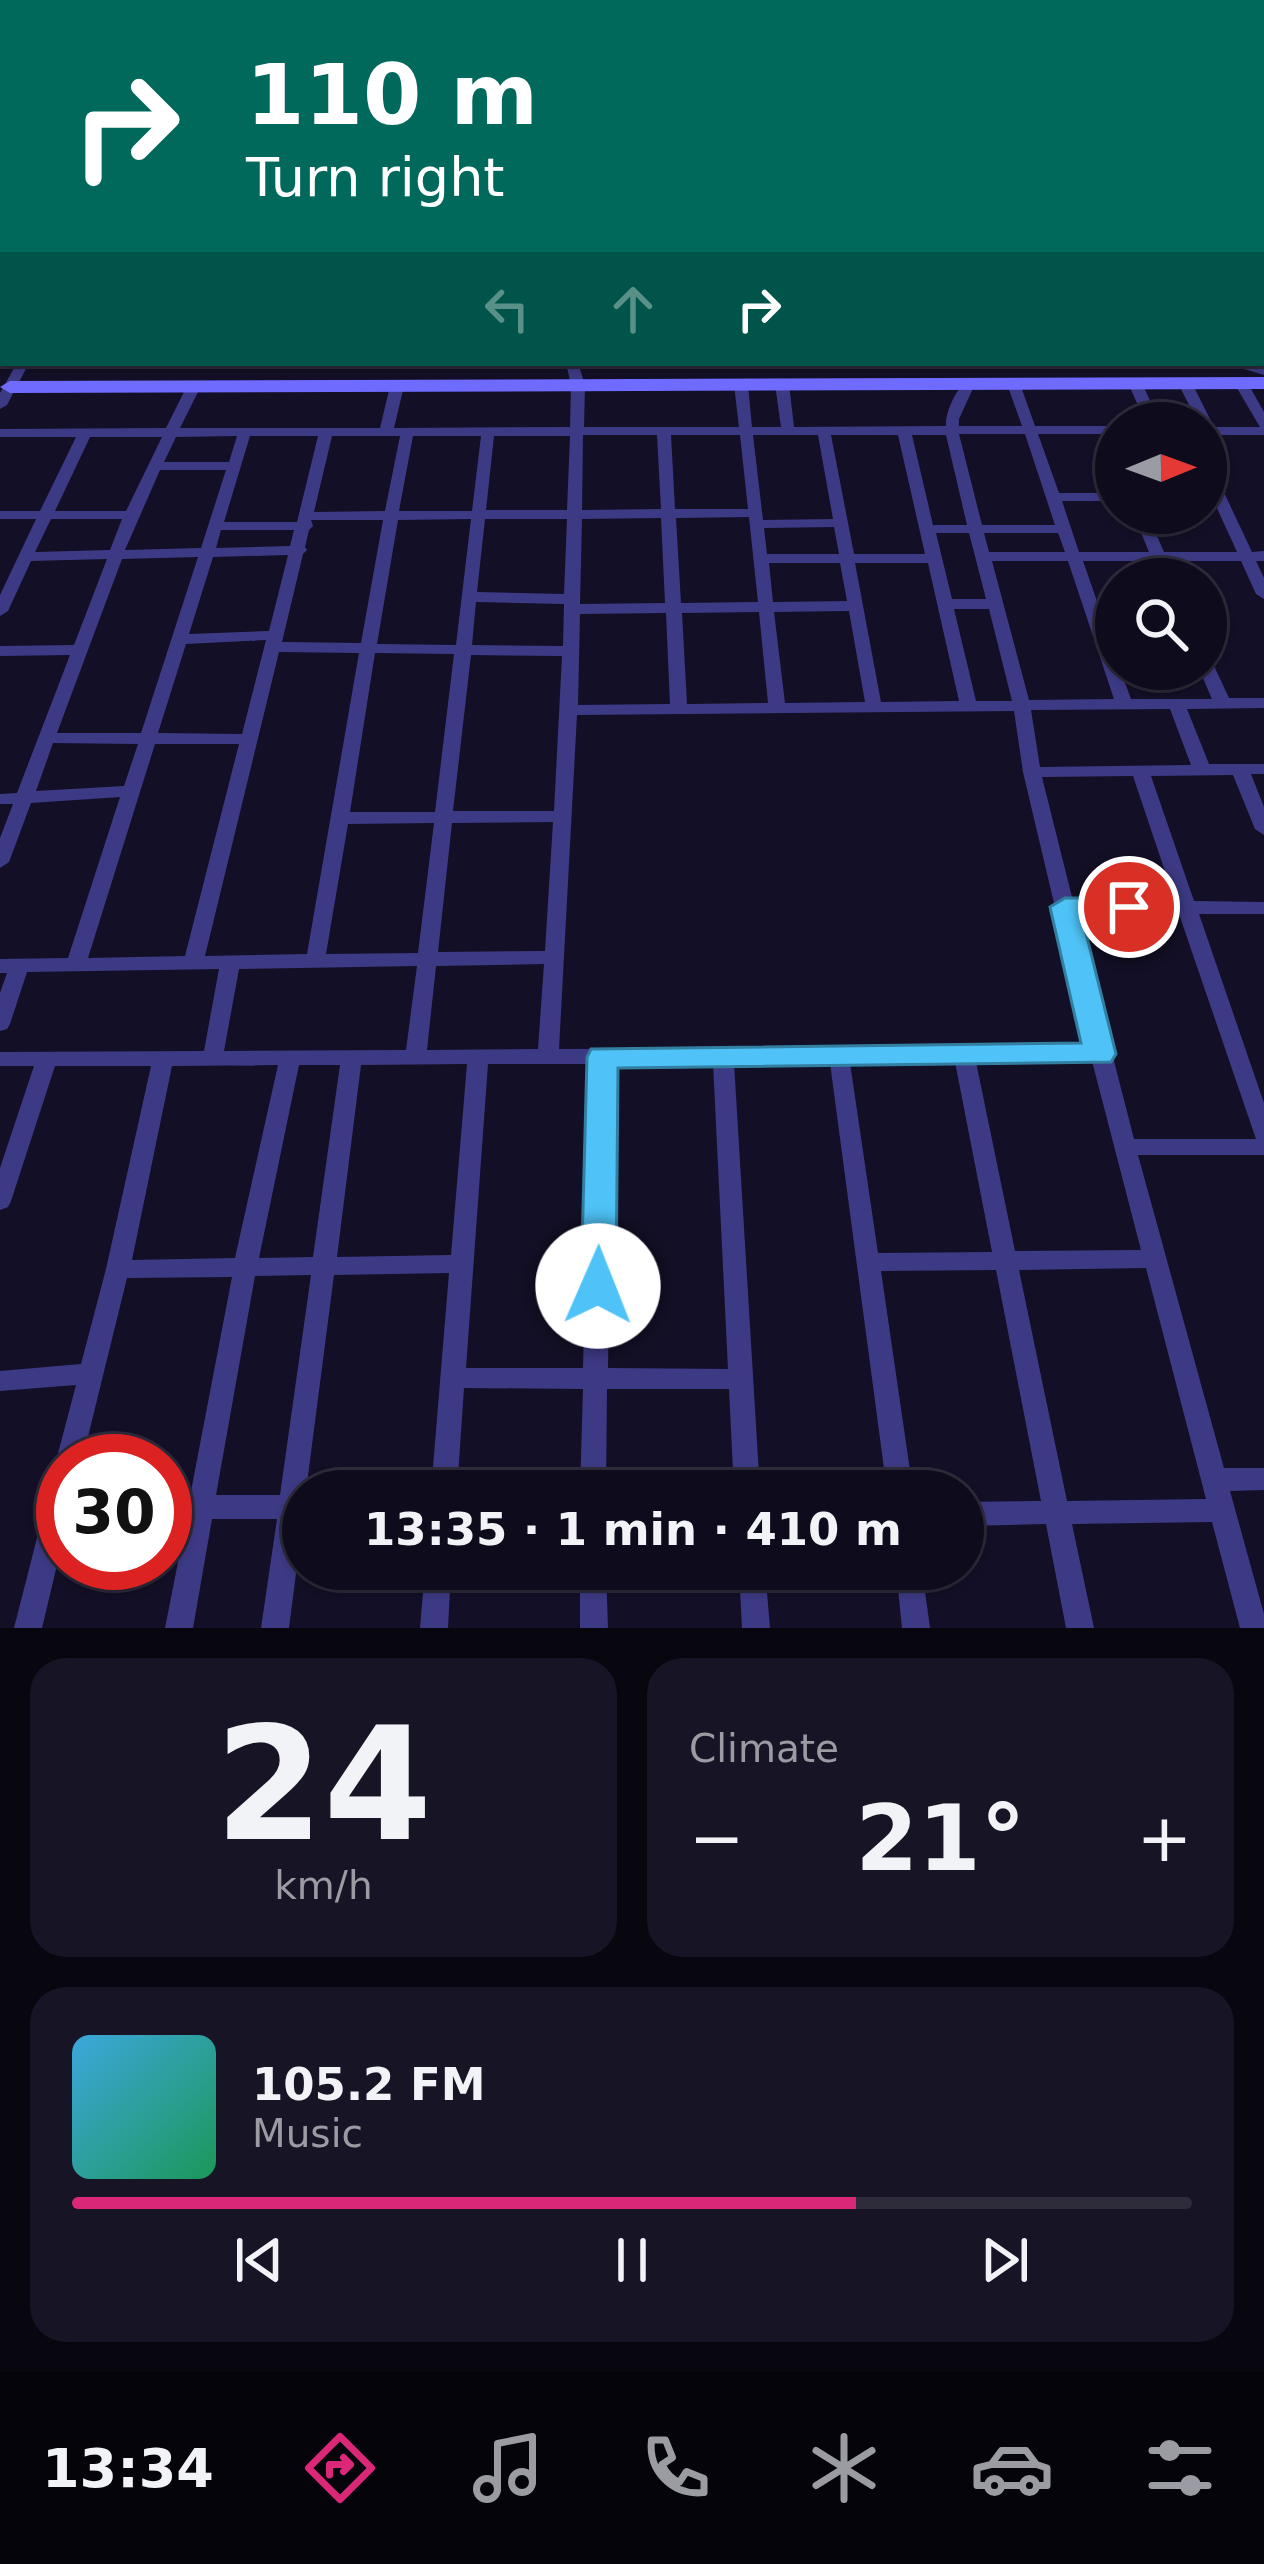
<!DOCTYPE html>
<html lang="en">
<head>
<meta charset="utf-8">
<style>
  body { margin:0; font-family:"DejaVu Sans",sans-serif; background:#171425; color:#f1f3f6; height:100vh; display:flex; flex-direction:column; font-size:45px; white-space:nowrap }
  * { box-sizing:border-box; margin:0 }
  p { font-size:39px; color:#9b9ba3 }
  .icon { flex:none; width:66px; height:66px; fill:none; stroke:currentColor; stroke-width:2; stroke-linecap:round; stroke-linejoin:round }
  .map { position:relative; height:1628px; overflow:hidden }
  .side { display:flex; flex-direction:column; gap:30px; padding:30px; background:#08060f; flex:1 }
  .side>* { flex:none }
  .banner { position:absolute; left:0px; top:0px; width:1266px; height:366px; box-shadow:0 3px 9px #0004,0 0 0 3px #2e2b3b; background:#00695c; color:#fff; overflow:hidden }
  .needle { width:78px; rotate:89deg }
  .controls { position:absolute; left:1095px; top:402px; display:grid; gap:24px }
  .controls a { display:grid; place-items:center; width:132px; height:132px; border-radius:50%; background:#0e0b1c; box-shadow:0 3px 9px #0004,0 0 0 3px #2e2b3b; font-size:60px }
  .speed { position:absolute; left:36px; top:1434px; display:flex; gap:24px; font-size:60px; font-weight:700; text-align:center }
  .speed>* { display:grid; place-content:center; width:156px; height:156px; border-radius:50%; background:#0e0b1c; box-shadow:0 3px 9px #0004,0 0 0 3px #2e2b3b; line-height:1 }
  .speed .limit { border:18px solid #d22; background:#fff; color:#111 }
  .pin { position:absolute; display:grid; place-items:center; width:102px; height:102px; color:#fff; margin:-51px; border:6px solid #fff; border-radius:50%; box-shadow:0 3px 12px #0007 }
  .me { position:absolute; width:132px; margin:-66px; rotate:1deg; stroke-linejoin:round; filter:drop-shadow(0 0 9px #0008) }
  .turn { display:flex; align-items:center; gap:42px; height:252px; padding:0 48px; font-size:54px }
  .turn .icon { width:156px; height:156px; stroke-width:2.5 }
  .turn b { display:block; font-size:84px; line-height:102px }
  .lanes { display:flex; align-items:center; height:114px; padding:0 48px; background:#0003; justify-content:center; gap:60px; direction:ltr }
  .lanes .off { opacity:.35 }
  .big { font-size:90px; font-weight:700; line-height:1.1 }
  .side .widget { flex:1; display:flex; flex-direction:column; justify-content:center; gap:18px; min-width:0; padding:0 42px; border-radius:36px; background:#171425 }
  .side .dial { align-items:center; gap:0 }
  .dial b { font-size:156px; line-height:1 }
  .song { display:flex; align-items:center; gap:36px }
  .cover { width:144px; height:144px; border-radius:18px; background:linear-gradient(135deg,hsl(200 70% 55%),hsl(150 70% 35%)) }
  .played { height:12px; border-radius:6px; background:linear-gradient(90deg,#db2777 70%,#2e2b3b 70%) }
  .keys { display:flex; justify-content:space-around; direction:ltr }
  .heat { display:flex; justify-content:space-between; align-items:center; font-size:66px; direction:ltr }
  .side .tiles { flex:1; display:grid; gap:30px; grid-template-columns:1fr 1fr }
  .widget:last-child { grid-column:span 2 }
  .trip { position:absolute; left:282px; top:1470px; width:702px; height:120px; border-radius:60px; background:#0e0b1c; box-shadow:0 3px 9px #0004,0 0 0 3px #2e2b3b; font-weight:700; line-height:120px; text-align:center }
  .tab-bar { display:flex; height:192px; justify-content:space-around; align-items:center; background:#06040b; color:#9b9ba3 }
  .tab-bar .icon { width:84px; height:84px }
  .tab-bar .selected { color:#db2777 }
  .tab-bar b { font-size:54px; color:#f1f3f6 }
  .map>svg:first-child { display:block }
</style>
</head>
<body>
<div class="map">
<svg width="1264" height="1628" viewBox="0 0 1264 1628">
  <rect width="100%" height="100%" fill="#130f26"/>
  <g fill="none" stroke-linecap="round" stroke-linejoin="round">
    <!-- street -->
    <g fill="#3d3a85" fill-rule="evenodd">
      <polygon points="46,0 54,0 52,3 44,3"/>
      <polygon points="99,0 107,0 105,3 97,3"/>
      <polygon points="150,0 158,0 157,3 149,3"/>
      <polygon points="210,0 218,0 216,3 208,3"/>
      <polygon points="0,1 7,3 0,7"/>
      <rect x="1263" y="20" width="1" height="6"/>
      <rect x="0" y="46" width="3" height="6"/>
      <polygon points="3,59 3,69 0,70 0,60"/>
      <rect x="0" y="82" width="3" height="6"/>
      <rect x="0" y="118" width="3" height="6"/>
      <polygon points="3,146 3,155 0,156 0,147"/>
      <rect x="0" y="195" width="3" height="6"/>
      <rect x="1263" y="227" width="1" height="6"/>
      <rect x="0" y="241" width="3" height="11"/>
      <rect x="0" y="313" width="3" height="8"/>
      <polygon points="17,363 29,363 7,405 0,409 0,393"/>
      <path d="M566,363H578L585,385L584,427H739L734,385L741,381L748,385L752,427H781L775,384L782,380L789,384L794,427L946,426C945,412 957,387 968,380L975,384L959,419V426H1022L1007,384L1019,381L1035,426H1107L1112,427L1116,436V459L1109,455L1102,434H1038L1059,493H1116V501H1062L1079,552H1149L1133,513H1147L1164,552H1237L1206,484V465L1213,469L1252,552L1264,551V561H1256L1264,578V599L1256,594L1241,561H1168L1176,579H1160L1153,561H1083L1116,656V669H1120L1131,699H1212L1199,669H1206V661L1214,666L1229,698H1264V708L1187,709L1209,764H1264V774H1251L1264,807V835L1255,829L1233,775L1151,776L1194,901L1264,902V914H1199L1264,1103V1155H1138L1224,1468H1264V1490L1230,1491L1264,1614V1628H1240L1212,1522L1072,1524L1094,1628H1066L1046,1524L963,1526V1502L1041,1501L996,1270L881,1271L913,1491H887L830,1063H734L760,1491H734L729,1389H607L606,1491H580L583,1389L464,1388L457,1491H431L449,1273L334,1275L306,1491H303V1519L289,1628H261L277,1519H212L193,1628H165L179,1557H165V1533H183L232,1277L127,1278L82,1461H63V1470L56,1461L76,1385L0,1391V1371L81,1364L106,1269L151,1066H55L11,1201L8,1207L0,1210V1168L34,1066H0V1052L204,1051L219,969L27,972L10,1024L7,1029L0,1031V993L7,973H0V959L68,958L120,797L31,803L9,862L0,868V838L13,804H0V794L17,793L70,655L0,656V646L74,645L107,559L31,561L8,611L0,616V595L36,519H0V511H40L76,437H0V429L166,428L187,386L194,382L201,386L180,428H380L390,386L397,382L404,386L394,428L570,427L571,385ZM959,434H1025L1055,525H982ZM583,435H657L661,509L582,510ZM671,435H740L748,509H675ZM753,435H818L833,519L763,520ZM831,435H898L925,554H854ZM912,435H946L967,525H933ZM237,436L229,462H164L176,437ZM250,436H318L297,522H224ZM332,436H400L385,511L314,512ZM413,436H481L472,511H399ZM494,436H570L567,510H486ZM90,437H162L126,511H55ZM160,470H226L201,548L125,550ZM749,517L758,602L681,603L676,518ZM661,518L665,603L580,604L582,519ZM51,519H122L110,550L35,552ZM471,519L456,645L377,644L398,520ZM485,519H567L564,594L477,592ZM311,520H383L361,643L282,642L303,554L307,550L305,547L309,530L313,526ZM834,527L839,554H767L764,528ZM221,530H294L290,546L216,548ZM936,533H969L986,599H952ZM984,533H1058L1065,552H989ZM288,555L269,631L189,634L213,557ZM198,557L141,733H57L122,559ZM992,561H1068L1114,699L1029,700ZM769,563H840L847,601L773,602ZM855,563H928L959,701L881,702ZM476,602L564,604L563,646L472,645ZM954,609H989L1012,701H976ZM849,611L865,702L785,703L774,612ZM759,612L768,703L687,704L682,613ZM666,613L670,704L578,705L580,614ZM266,640L242,734L158,733L186,644ZM279,652L359,653L307,954L205,956ZM375,653L454,654L435,812H350ZM471,655L562,656L554,811H453ZM1170,709L1191,765L1040,767L1031,710ZM1014,711L1023,772L1088,1047L559,1049L577,715ZM53,743L138,744L124,786L36,791ZM155,744H239L185,956L88,958ZM1133,776L1175,901H1073L1042,777ZM553,822L545,951L438,952L452,823ZM434,823L418,953L326,954L348,824ZM1076,913L1179,914L1256,1139H1134ZM544,964L538,1049L427,1050L436,966ZM417,966L406,1050L224,1051L239,969ZM1092,1061L1141,1250L1015,1251L976,1062ZM955,1062L992,1252L878,1253L850,1063ZM713,1063L728,1369L608,1368L612,1064ZM467,1064L451,1255L337,1257L361,1065ZM488,1064H591L583,1368H466ZM278,1065L235,1258L132,1260L172,1066ZM299,1065H340L313,1257L259,1258ZM1146,1268L1206,1499L1067,1501L1019,1270ZM311,1275L280,1495H216L255,1276Z"/>
      <polygon points="1224,363 1246,363 1264,367 1264,375"/>
      <polygon points="1135,379 1142,383 1160,423 1146,423 1128,383"/>
      <polygon points="1185,379 1192,383 1212,423 1210,426 1198,423 1178,383"/>
      <polygon points="1241,379 1246,380 1264,412 1264,435 1206,435 1206,427 1260,427 1234,383"/>
      <polygon points="63,1476 63,1540 42,1628 14,1628 50,1487 54,1479"/>
      <polygon points="425,1569 451,1569 448,1628 420,1628"/>
      <polygon points="580,1569 606,1569 608,1628 580,1628"/>
      <polygon points="739,1569 765,1569 770,1628 742,1628"/>
      <polygon points="896,1569 922,1569 930,1628 902,1628"/>
    </g>
    <!-- secondary -->
    <g fill="#6f6bff" fill-rule="evenodd">
      <polygon points="1212,0 1224,0 1226,3 1214,3"/>
      <rect x="1263" y="52" width="1" height="9"/>
      <polygon points="1264,377 1264,389 10,393 0,387 10,381"/>
    </g>
  </g>
  <!-- route -->
  <polygon fill="#4fc3f7" stroke="#337fa1" stroke-width="3" points="1065,898 1129,898 1143,907 1129,917 1082,917 1116,1054 1111,1062 618,1068 616,1286 611,1296 598,1300 586,1296 581,1286 587,1057 591,1049 1081,1043 1050,907"/>
</svg>
<div class="controls">
<a><svg class="needle" viewBox="-14 -14 28 28"><path d="M0-13l5 13h-10z" fill="#e53935"/><path d="M0 13l5-13h-10z" fill="#9b9ba3"/></svg></a>
<a><svg class="icon" aria-label="search" viewBox="0 0 24 24"><circle cx="10" cy="10" r="6"/><path d="M15 15l6 6"/></svg></a>
</div>
<div class="speed"><div class="limit">30</div></div>
<div class="pin" style="left:1129px;top:907px;background:#d93025"><svg class="icon" aria-label="arrive" viewBox="0 0 24 24"><path d="M6 21V4h12l-3 4 3 4H6"/></svg></div>
<svg class="me" style="left:598px;top:1286px" viewBox="-20 -20 40 40"><circle r="19" fill="#fff"/><path d="M0-13L10 11 0 6-10 11z" fill="#4fc3f7"/></svg>
<div class="trip">13:35 · 1 min · 410 m</div>
<div class="banner">
<div class="turn"><svg class="icon" aria-label="right" viewBox="0 0 24 24"><path d="M7 20v-9h11M14 6l5 5-5 5"/></svg><div><b>110 m</b>Turn right</div></div>
<div class="lanes"><svg class="icon off" aria-label="left" viewBox="0 0 24 24"><path d="M17 20v-9H6M10 6l-5 5 5 5"/></svg><svg class="icon off" aria-label="ahead" viewBox="0 0 24 24"><path d="M12 20V5M6 11l6-6 6 6"/></svg><svg class="icon" aria-label="right" viewBox="0 0 24 24"><path d="M7 20v-9h11M14 6l5 5-5 5"/></svg></div>
</div>
</div>
<section class="side">
<div class="tiles">
<div class="widget dial"><b>24</b><p>km/h</p></div>
<div class="widget"><p>Climate</p>
<div class="heat"><a>−</a><b class="big">21°</b><a>+</a></div>
</div>
<div class="widget">
<div class="song"><i class="cover"></i><div><b>105.2 FM</b><p>Music</p></div></div>
<div class="played"></div>
<div class="keys"><svg class="icon" aria-label="previous" viewBox="0 0 24 24"><path d="M18 5L8 12l10 7zM5 5v14"/></svg><svg class="icon" aria-label="pause" viewBox="0 0 24 24"><path d="M8 5v14M16 5v14"/></svg><svg class="icon" aria-label="next" viewBox="0 0 24 24"><path d="M6 5l10 7-10 7zM19 5v14"/></svg></div>
</div>
</div>
</section>
<nav class="tab-bar">
<b>13:34</b>
<svg class="icon selected" aria-label="directions" viewBox="0 0 24 24"><path d="M12 3l9 9-9 9-9-9zM9 14v-3h6M13 9l2 2-2 2"/></svg>
<svg class="icon" aria-label="music" viewBox="0 0 24 24"><path d="M9 18V5l10-2v13"/><circle cx="6" cy="18" r="3"/><circle cx="16" cy="16" r="3"/></svg>
<svg class="icon" aria-label="phone" viewBox="0 0 24 24"><path d="M5 4h4l2 5-3 2q2 4 5 5l2-3 5 2v4C11 20 4 13 5 4z"/></svg>
<svg class="icon" aria-label="climate" viewBox="0 0 24 24"><path d="M12 3v18M4 7l16 10M4 17L20 7"/></svg>
<svg class="icon" aria-label="car" viewBox="0 0 24 24"><path d="M5 17H2v-5l4-1 3-4h7l3 4 3 1v5h-3M9 17h6M6 11h13"/><circle cx="7" cy="17" r="2"/><circle cx="17" cy="17" r="2"/></svg>
<svg class="icon" aria-label="filters" viewBox="0 0 24 24"><path d="M4 7h16M4 17h16"/><circle cx="9" cy="7" r="2"/><circle cx="15" cy="17" r="2"/></svg>
</nav>
</body>
</html>
